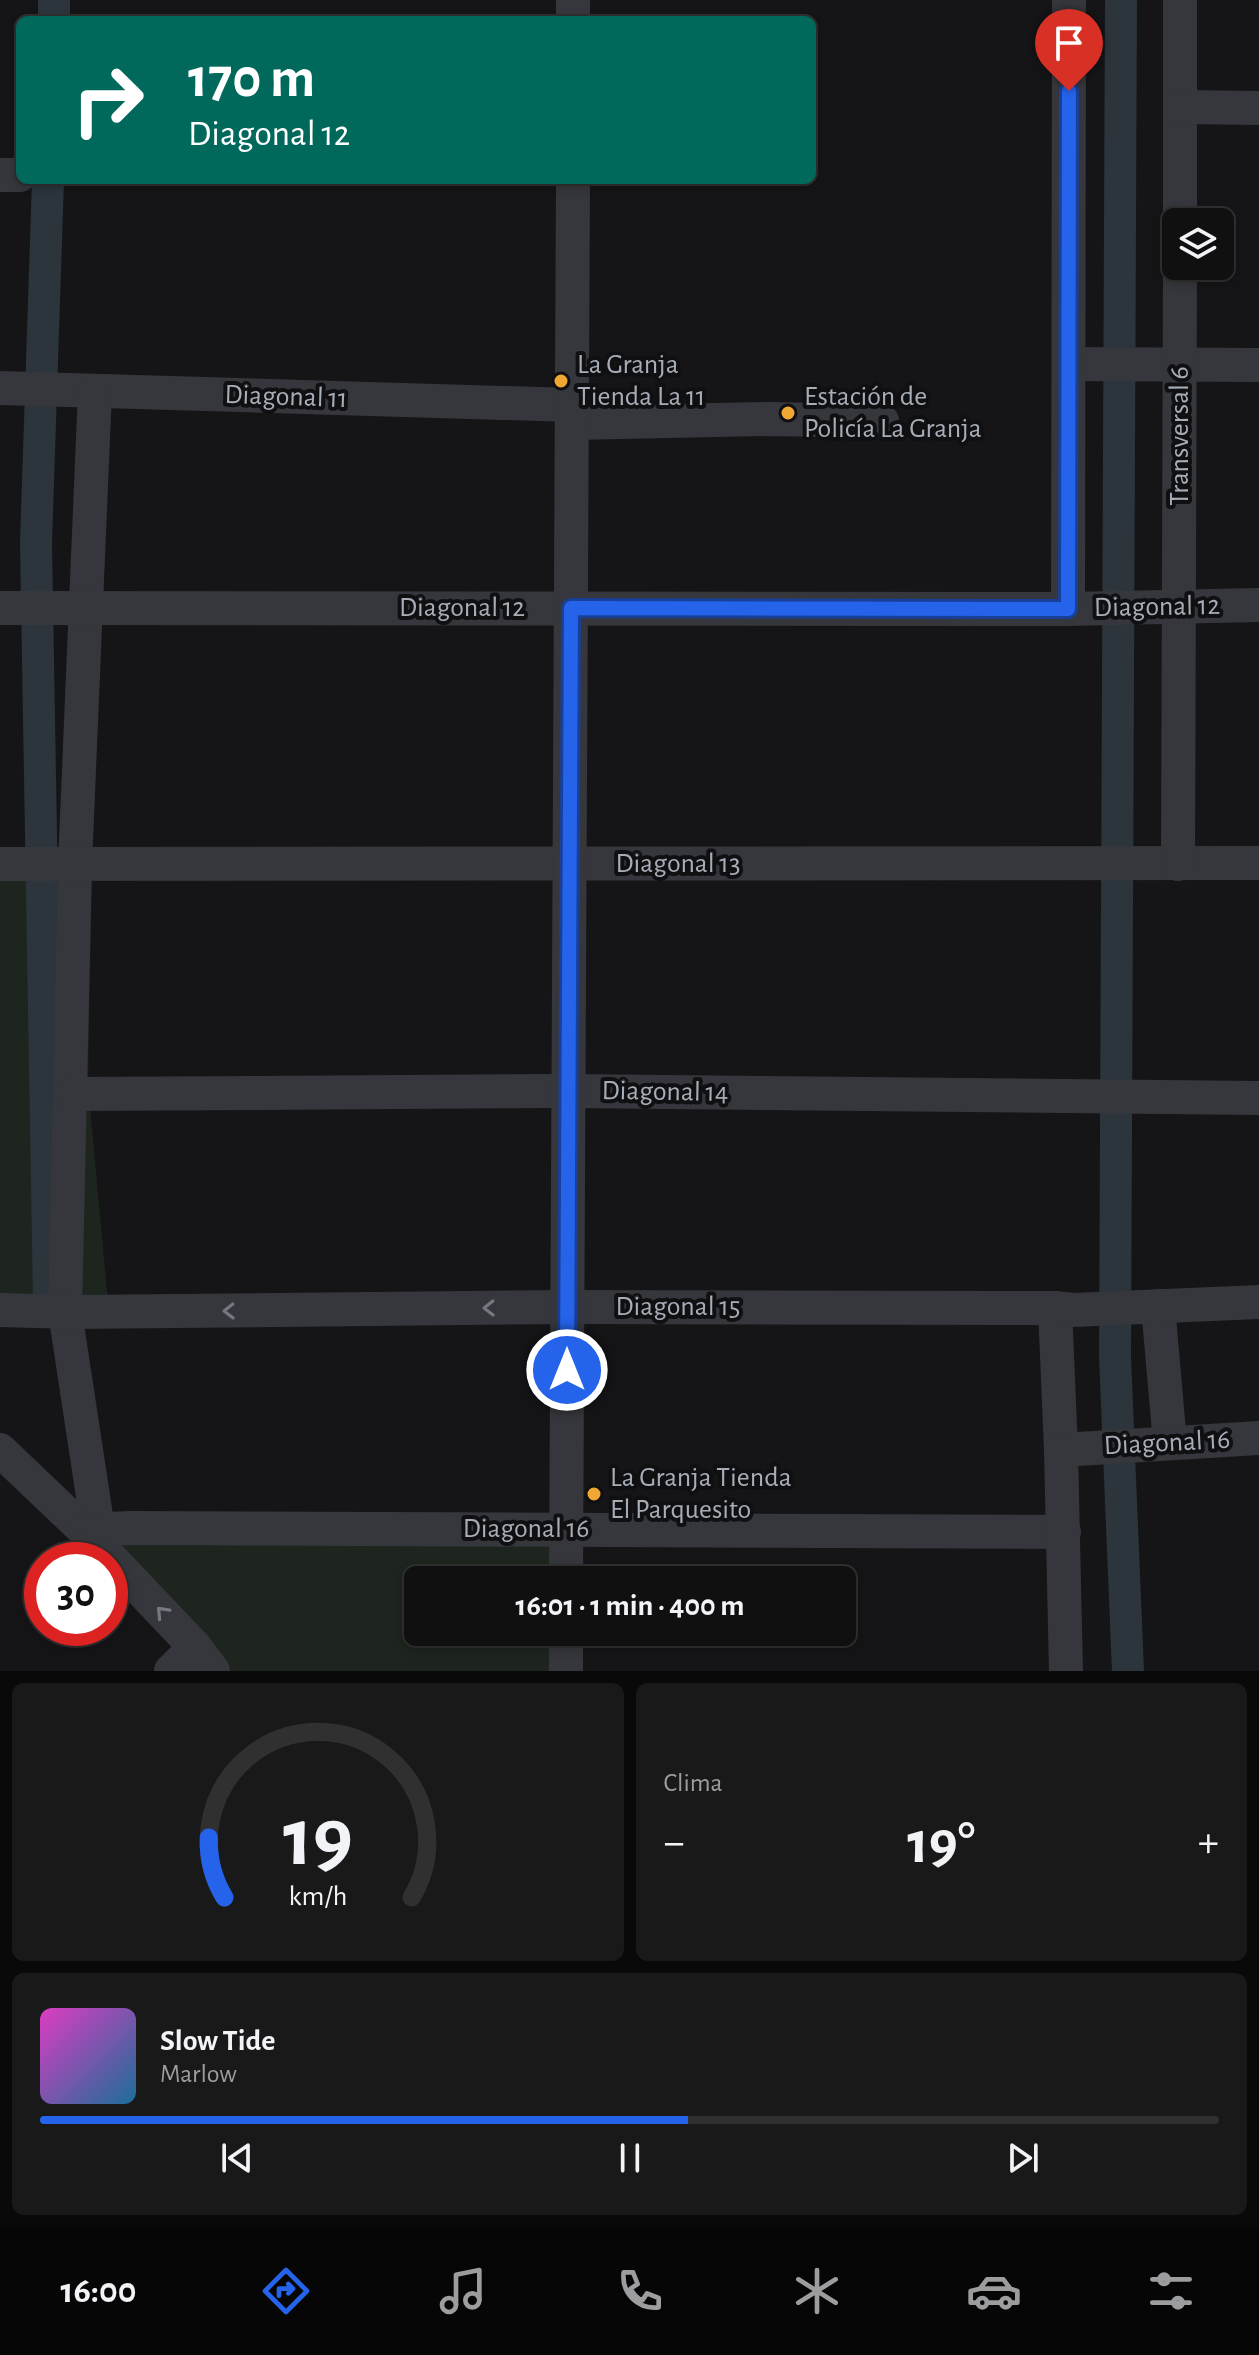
<!DOCTYPE html>
<html lang="es">
<head>
<meta charset="utf-8">
<style>
  body { margin:0; font-family:"Alegreya Sans",sans-serif; background:#19191a; color:#f1f3f6; height:100vh; display:flex; flex-direction:column; font-size:30px; white-space:nowrap }
  * { box-sizing:border-box; margin:0 }
  p { font-size:26px; color:#9c9d9f }
  .icon { flex:none; width:44px; height:44px; fill:none; stroke:currentColor; stroke-width:2; stroke-linecap:round; stroke-linejoin:round }
  .map { position:relative; height:1671px; overflow:hidden }
  .sheet { display:flex; flex-direction:column; gap:12px; padding:12px; background:#090909; flex:1 }
  .sheet>* { flex:none }
  .top-card { position:absolute; left:16px; top:16px; width:800px; height:168px; border-radius:12px; box-shadow:0 4px 12px #0003,0 0 0 2px #303031; background:#00695c; color:#fff; overflow:hidden }
  .fabs { position:absolute; left:1162px; top:208px; display:grid; gap:16px }
  .fabs a { display:grid; place-items:center; width:72px; height:72px; border-radius:12px; background:#101011; box-shadow:0 4px 12px #0003,0 0 0 2px #303031; font-size:40px }
  .speed { position:absolute; left:24px; top:1542px; display:flex; gap:16px; font-size:40px; font-weight:700; text-align:center }
  .speed>* { display:grid; place-content:center; width:104px; height:104px; border-radius:50%; background:#101011; box-shadow:0 4px 12px #0003,0 0 0 2px #303031; line-height:1 }
  .speed .limit { border:12px solid #d22; background:#fff; color:#111 }
  .pin { position:absolute; display:grid; place-items:center; width:68px; height:68px; color:#fff; margin:-82px -34px; border-radius:50% 50% 50% 0; rotate:-45deg; box-shadow:0 0 8px #0007 }
  .pin .icon { rotate:45deg }
  .me { position:absolute; width:88px; margin:-44px; rotate:0deg; stroke-linejoin:round; filter:drop-shadow(0 0 6px #0008) }
  .turn { display:flex; align-items:center; gap:28px; height:168px; padding:0 40px; font-size:36px }
  .turn .icon { width:104px; height:104px; stroke-width:2.5 }
  .turn b { display:block; font-size:56px; line-height:68px }
  .big { font-size:60px; font-weight:700; line-height:1.1 }
  .sheet .card { flex:1; display:flex; flex-direction:column; justify-content:center; gap:12px; min-width:0; padding:0 28px; border-radius:12px; background:#19191a }
  .sheet .dial { align-items:center; gap:0 }
  .dial svg { height:208px; overflow:visible; fill:none; stroke:#303031; stroke-width:7; stroke-linecap:round; text-anchor:middle }
  .dial text { fill:#f1f3f6; stroke:none }
  .song { display:flex; align-items:center; gap:24px }
  .cover { width:96px; height:96px; border-radius:12px; background:linear-gradient(135deg,hsl(310 70% 55%),hsl(200 70% 35%)) }
  .played { height:8px; border-radius:4px; background:linear-gradient(90deg,#2563eb 55%,#303031 55%) }
  .keys { display:flex; justify-content:space-around; direction:ltr }
  .heat { display:flex; justify-content:space-between; align-items:center; font-size:44px; direction:ltr }
  .sheet .tiles { flex:1; display:grid; gap:12px; grid-template-columns:1fr 1fr }
  .card:last-child { grid-column:span 2 }
  .trip { position:absolute; left:404px; top:1566px; width:452px; height:80px; border-radius:12px; background:#101011; box-shadow:0 4px 12px #0003,0 0 0 2px #303031; font-weight:700; line-height:80px; text-align:center }
  .tabs { display:flex; height:128px; justify-content:space-around; align-items:center; background:#060607; color:#9c9d9f }
  .tabs .icon { width:56px; height:56px }
  .tabs .selected { color:#2563eb }
  .tabs b { font-size:36px; color:#f1f3f6 }
  .map>svg:first-child { display:block }
</style>
</head>
<body>
<div class="map">
<svg width="1259" height="1671" viewBox="0 0 1259 1671">
  <rect width="100%" height="100%" fill="#151517"/>
  <!-- green -->
  <g fill="#1d251e">
    <polygon points="0,864 92,864 88,1086 109,1312 0,1310"/>
    <polygon points="566,1529 566,1580 418,1580 418,1632 566,1632 566,1671 213,1671 84,1530"/>
  </g>
  <g fill="none" stroke-linecap="round" stroke-linejoin="round">
    <!-- canal -->
    <g stroke="#2b353b" stroke-width="32">
      <polyline points="1121,0 1115,1357 1128,1671"/>
      <polyline points="54,20 54,0"/>
      <polyline points="48,180 36,543 49,1302"/>
    </g>
    <!-- minor -->
    <g stroke="#36373c" stroke-width="34">
      <polyline points="1180,0 1180,222"/>
      <polyline points="573,20 573,0"/>
      <polyline points="1180,107 1259,108"/>
      <polyline points="0,175 20,175"/>
      <polyline points="1069,364 1259,365"/>
      <polyline points="0,388 572,405"/>
      <polyline points="95,391 75,864 65,1312 98,1529"/>
      <polyline points="572,423 769,419 882,421"/>
      <polyline points="0,608 1068,609 1259,605"/>
      <polyline points="1068,609 1069,0"/>
      <polyline points="0,864 1259,863"/>
      <polyline points="1178,864 1180,266"/>
      <polyline points="71,1094 568,1091 1259,1098"/>
      <polyline points="1158,1306 1170,1443"/>
      <polyline points="1055,1308 1061,1450"/>
      <polyline points="0,1310 72,1312 567,1307 1055,1308 1073,1310 1259,1302"/>
      <polyline points="0,1450 84,1530 195,1647 213,1671"/>
      <polyline points="84,1530 131,1528 1064,1532"/>
      <polyline points="566,1580 573,180"/>
      <polyline points="171,1671 195,1647"/>
      <polyline points="566,1671 566,1632"/>
      <polyline points="1066,1671 1061,1450 1259,1438"/>
    </g>
  </g>
  <!-- one-way arrows -->
  <defs><path id="oneway-chevron" d="M-2-3.5L2.5 0L-2 3.5" fill="none" stroke-width="1.6" stroke-linecap="round" stroke-linejoin="round" transform="scale(2)"/></defs>
  <g stroke="#747880">
    <use href="#oneway-chevron" transform="translate(489 1308) rotate(179)"/>
    <use href="#oneway-chevron" transform="translate(229 1311) rotate(179)"/>
    <use href="#oneway-chevron" transform="translate(162 1612) rotate(-133)"/>
  </g>
  <g fill="none" stroke-linecap="round" stroke-linejoin="round">
    <!-- route casing -->
    <g stroke="#184099" stroke-width="20">
      <polyline id="route" points="567,1370 571,608 1068,609 1069,91"/>
    </g>
    <!-- route -->
    <use href="#route" stroke="#2563eb" stroke-width="14"/>
  </g>
  <!-- markers -->
  <g fill="#f1a733" stroke="#101012" stroke-width="3">
    <circle cx="561" cy="381" r="8"/>
    <circle cx="788" cy="413" r="8"/>
    <circle cx="594" cy="1494" r="8"/>
  </g>
  <g text-anchor="middle" dominant-baseline="central" stroke-width="8" stroke-linejoin="round" paint-order="stroke">
    <!-- poi labels -->
    <g font-size="28" fill="#a7adb7" stroke="#101012" text-anchor="start">
      <text x="577" y="365">La Granja<tspan x="577" dy="32">Tienda La 11</tspan></text>
      <text x="804" y="397">Estación de<tspan x="804" dy="32">Policía La Granja</tspan></text>
      <text x="610" y="1478">La Granja Tienda<tspan x="610" dy="32">El Parquesito</tspan></text>
    </g>
    <!-- street labels -->
    <g font-size="28" fill="#a7adb7" stroke="#101012">
      <text transform="translate(286 397) rotate(2)">Diagonal 11</text>
      <text transform="translate(1180 436) rotate(-90)">Transversal 6</text>
      <text transform="translate(1157 607) rotate(-1)">Diagonal 12</text>
      <text x="462" y="608">Diagonal 12</text>
      <text x="678" y="864">Diagonal 13</text>
      <text transform="translate(665 1092) rotate(1)">Diagonal 14</text>
      <text x="678" y="1307">Diagonal 15</text>
      <text transform="translate(1167 1443) rotate(-3)">Diagonal 16</text>
      <text x="526" y="1529">Diagonal 16</text>
    </g>
  </g>
</svg>
<div class="fabs">
<a><svg class="icon" aria-label="layers" viewBox="0 0 24 24"><path d="M12 4l9 5-9 5-9-5zM3 14l9 5 9-5"/></svg></a>
</div>
<div class="speed"><div class="limit">30</div></div>
<div class="pin" style="left:1069px;top:91px;background:#d93025"><svg class="icon" aria-label="arrive" viewBox="0 0 24 24"><path d="M6 21V4h12l-3 4 3 4H6"/></svg></div>
<svg class="me" style="left:567px;top:1370px" viewBox="-20 -20 40 40"><circle r="17" fill="#2563eb" stroke="#fff" stroke-width="3"/><path d="M0-11L8 9 0 5-8 9z" fill="#fff"/></svg>
<div class="trip">16:01 · 1 min · 400 m</div>
<div class="top-card">
<div class="turn"><svg class="icon" aria-label="right" viewBox="0 0 24 24"><path d="M7 20v-9h11M14 6l5 5-5 5"/></svg><div><b>170 m</b>Diagonal 12</div></div>
</div>
</div>
<section class="sheet">
<div class="tiles">
<div class="card dial"><svg viewBox="0 0 100 80">
<path d="M14 69A42 42 0 1 1 86 69"/>
<path d="M14 69A42 42 0 0 1 8 46" stroke="#2563eb"/>
<text x="50" y="56" font-size="32" font-weight="700">19</text>
<text x="50" y="72" font-size="11">km/h</text>
</svg></div>
<div class="card"><p>Clima</p>
<div class="heat"><a>−</a><b class="big">19°</b><a>+</a></div>
</div>
<div class="card">
<div class="song"><i class="cover"></i><div><b>Slow Tide</b><p>Marlow</p></div></div>
<div class="played"></div>
<div class="keys"><svg class="icon" aria-label="previous" viewBox="0 0 24 24"><path d="M18 5L8 12l10 7zM5 5v14"/></svg><svg class="icon" aria-label="pause" viewBox="0 0 24 24"><path d="M8 5v14M16 5v14"/></svg><svg class="icon" aria-label="next" viewBox="0 0 24 24"><path d="M6 5l10 7-10 7zM19 5v14"/></svg></div>
</div>
</div>
</section>
<nav class="tabs">
<b>16:00</b>
<svg class="icon selected" aria-label="directions" viewBox="0 0 24 24"><path d="M12 3l9 9-9 9-9-9zM9 14v-3h6M13 9l2 2-2 2"/></svg>
<svg class="icon" aria-label="music" viewBox="0 0 24 24"><path d="M9 18V5l10-2v13"/><circle cx="6" cy="18" r="3"/><circle cx="16" cy="16" r="3"/></svg>
<svg class="icon" aria-label="phone" viewBox="0 0 24 24"><path d="M5 4h4l2 5-3 2q2 4 5 5l2-3 5 2v4C11 20 4 13 5 4z"/></svg>
<svg class="icon" aria-label="climate" viewBox="0 0 24 24"><path d="M12 3v18M4 7l16 10M4 17L20 7"/></svg>
<svg class="icon" aria-label="car" viewBox="0 0 24 24"><path d="M5 17H2v-5l4-1 3-4h7l3 4 3 1v5h-3M9 17h6M6 11h13"/><circle cx="7" cy="17" r="2"/><circle cx="17" cy="17" r="2"/></svg>
<svg class="icon" aria-label="filters" viewBox="0 0 24 24"><path d="M4 7h16M4 17h16"/><circle cx="9" cy="7" r="2"/><circle cx="15" cy="17" r="2"/></svg>
</nav>
</body>
</html>
